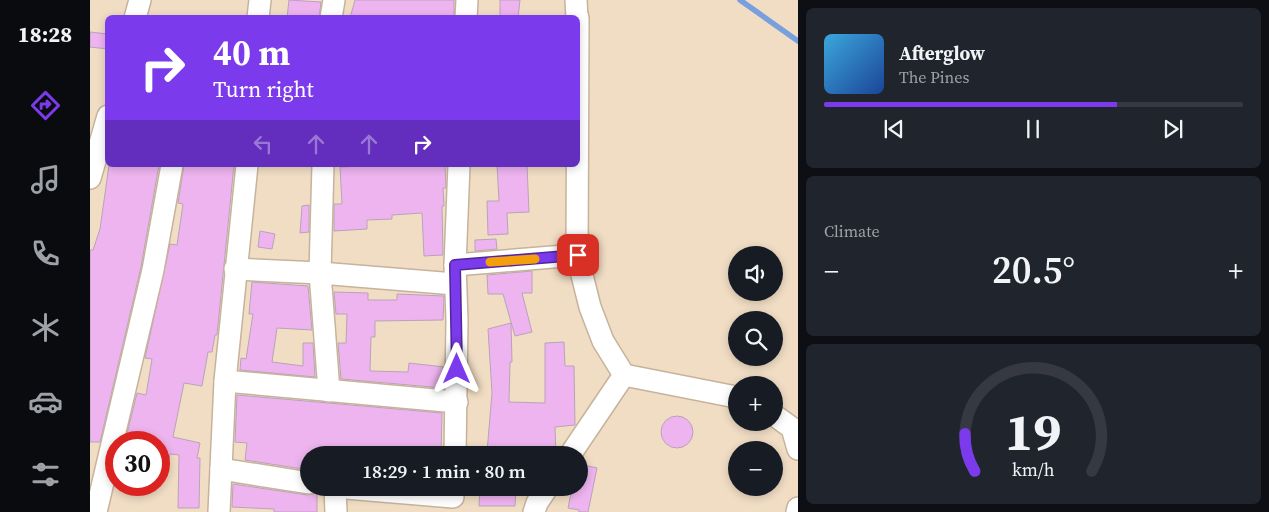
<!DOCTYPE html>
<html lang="en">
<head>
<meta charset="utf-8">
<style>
  body { margin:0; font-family:"Source Serif 4",serif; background:#20242c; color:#f1f3f6; height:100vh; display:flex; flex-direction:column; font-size:19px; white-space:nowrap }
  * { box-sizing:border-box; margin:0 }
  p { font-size:16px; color:#9ea1a6 }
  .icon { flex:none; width:28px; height:28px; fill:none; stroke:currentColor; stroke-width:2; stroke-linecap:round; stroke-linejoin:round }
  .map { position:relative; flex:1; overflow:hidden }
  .sheet { display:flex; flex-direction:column; gap:8px; padding:8px; background:#0d0f14; width:471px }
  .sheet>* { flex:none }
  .guide { position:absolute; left:15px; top:15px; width:475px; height:152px; border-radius:8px; box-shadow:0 2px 8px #0003; background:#7c3aed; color:#fff; overflow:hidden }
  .controls { position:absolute; left:638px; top:246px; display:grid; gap:10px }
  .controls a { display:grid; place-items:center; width:55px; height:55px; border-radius:50%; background:#171b24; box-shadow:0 2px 8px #0003; font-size:25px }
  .speed { position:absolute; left:15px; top:431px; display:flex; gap:10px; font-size:25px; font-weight:700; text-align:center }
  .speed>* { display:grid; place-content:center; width:65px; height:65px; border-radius:50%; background:#171b24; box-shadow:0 2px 8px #0003; line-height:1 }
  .speed .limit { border:8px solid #d22; background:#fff; color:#111 }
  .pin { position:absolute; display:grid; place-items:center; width:42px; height:42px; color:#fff; margin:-21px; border-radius:10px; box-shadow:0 2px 8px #0006 }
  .me { position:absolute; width:55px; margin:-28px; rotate:0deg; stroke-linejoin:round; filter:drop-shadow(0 0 4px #0008) }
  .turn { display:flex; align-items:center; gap:18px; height:105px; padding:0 25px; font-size:22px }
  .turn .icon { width:65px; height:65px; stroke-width:2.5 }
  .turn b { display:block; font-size:35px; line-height:42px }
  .lanes { display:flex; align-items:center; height:48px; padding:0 25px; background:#0003; justify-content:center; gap:25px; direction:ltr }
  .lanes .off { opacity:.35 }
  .big { font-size:38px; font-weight:600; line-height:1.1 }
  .sheet .tile { flex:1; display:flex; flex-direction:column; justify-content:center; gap:8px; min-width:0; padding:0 18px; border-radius:8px; background:#20242c }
  .sheet .dial { align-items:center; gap:0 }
  .dial svg { height:130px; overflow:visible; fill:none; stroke:#363941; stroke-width:7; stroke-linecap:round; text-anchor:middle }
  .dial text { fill:#f1f3f6; stroke:none }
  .song { display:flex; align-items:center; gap:15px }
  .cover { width:60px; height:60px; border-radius:8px; background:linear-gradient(135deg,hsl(200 70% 55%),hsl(220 70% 35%)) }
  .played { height:5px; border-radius:2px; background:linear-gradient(90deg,#7c3aed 70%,#363941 70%) }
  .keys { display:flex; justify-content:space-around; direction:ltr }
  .heat { display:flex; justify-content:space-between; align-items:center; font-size:28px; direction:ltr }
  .trip { position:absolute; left:210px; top:446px; width:288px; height:50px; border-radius:25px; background:#171b24; box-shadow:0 2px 8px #0003; font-weight:600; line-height:50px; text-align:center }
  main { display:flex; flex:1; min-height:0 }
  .tabs { display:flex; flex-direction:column; width:90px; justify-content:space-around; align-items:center; background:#090b0e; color:#9ea1a6 }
  .tabs .icon { width:35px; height:35px }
  .tabs .current { color:#7c3aed }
  .tabs b { font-size:22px; color:#f1f3f6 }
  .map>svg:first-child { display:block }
</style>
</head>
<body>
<main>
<nav class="tabs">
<b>18:28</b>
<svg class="icon current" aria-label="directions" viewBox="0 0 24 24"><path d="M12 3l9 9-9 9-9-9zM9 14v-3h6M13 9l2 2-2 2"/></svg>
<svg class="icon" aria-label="music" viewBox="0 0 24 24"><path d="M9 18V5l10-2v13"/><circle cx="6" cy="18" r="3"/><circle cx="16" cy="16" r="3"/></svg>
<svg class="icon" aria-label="phone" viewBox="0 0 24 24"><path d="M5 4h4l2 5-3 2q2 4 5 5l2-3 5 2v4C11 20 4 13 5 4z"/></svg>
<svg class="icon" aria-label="climate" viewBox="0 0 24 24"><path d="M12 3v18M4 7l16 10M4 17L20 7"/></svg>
<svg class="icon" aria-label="car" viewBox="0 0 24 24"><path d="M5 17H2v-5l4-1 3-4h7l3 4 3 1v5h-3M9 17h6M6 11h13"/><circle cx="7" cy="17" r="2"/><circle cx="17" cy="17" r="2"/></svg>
<svg class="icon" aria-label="filters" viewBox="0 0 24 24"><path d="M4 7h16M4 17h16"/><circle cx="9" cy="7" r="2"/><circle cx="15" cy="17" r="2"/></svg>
</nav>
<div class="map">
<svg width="708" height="512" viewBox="0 0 708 512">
  <rect width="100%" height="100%" fill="#f1ddc4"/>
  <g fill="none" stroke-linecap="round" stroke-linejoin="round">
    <!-- stream -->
    <polyline stroke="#789fde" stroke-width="5.5" points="650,0 708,41"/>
  </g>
  <!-- building -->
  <g fill="#eeb4ef" stroke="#b8a3b9">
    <polygon points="199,0 231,2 229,18 197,18"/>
    <polygon points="265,0 364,0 364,18 260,18"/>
    <polygon points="410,0 430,0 428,18 410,18"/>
    <polygon points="0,32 18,34 18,49 0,47"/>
    <polygon points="19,165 69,165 51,267 10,442 0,442 0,250 3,250 10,229"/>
    <polygon points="94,165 144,165 127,335 125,335 122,352 118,352 112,386 94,383 83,437 110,443 107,458 110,458 109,508 88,508 89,455 80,454 76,475 69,474 69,442 35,442 47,393 56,395 62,359 55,358 80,244 87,245 93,204 88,203"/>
    <polygon points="301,165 355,165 356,188 353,188 354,206 352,206 353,255 334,256 332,213 302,215 302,219 277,220 277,229 244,231 244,204 252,204 250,167"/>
    <polygon points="407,165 437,165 439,212 417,213 418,234 398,235 397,201 409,201"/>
    <polygon points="219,205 219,232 210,233 212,206"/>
    <polygon points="170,231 185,234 182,249 168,247"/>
    <polygon points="406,239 407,249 385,251 385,240"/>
    <polygon points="442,271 442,293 432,293 442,332 425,336 413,294 398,294 397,275"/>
    <polygon points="162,282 218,286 222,330 187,328 182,362 213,366 213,343 223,343 225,377 150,370 151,358 156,359 163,314 159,314"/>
    <polygon points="244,292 278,293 278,300 307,300 307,294 354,296 353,320 285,321 285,337 281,337 280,371 318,372 319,363 354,367 353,388 251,379 248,343 256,343 257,314 246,314"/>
    <polygon points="421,323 422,362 420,362 419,402 455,403 455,343 474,342 475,366 484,366 485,425 465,427 466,455 398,455 397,452 402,393 398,329"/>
    <polygon points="147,395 352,413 351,455 219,455 219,470 155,460 157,443 145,442"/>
    <circle cx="587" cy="432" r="16"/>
    <polygon points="489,464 507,468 498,512 489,512 489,510 478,508 482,488 489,488"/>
    <polygon points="143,484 217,495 227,492 227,512 184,512 184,509 142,507"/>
    <polygon points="390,488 426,488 425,506 389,506"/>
  </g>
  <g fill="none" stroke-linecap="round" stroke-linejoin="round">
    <!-- minor casing -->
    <g stroke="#c6b39c" stroke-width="24">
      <g id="minor">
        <polyline points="486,0 487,18"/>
        <polyline points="45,18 50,0"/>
        <polyline points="168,18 170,0"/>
        <polyline points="241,18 244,0"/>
        <polyline points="376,18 377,0"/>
        <polyline points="488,18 487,255 500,307 513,341 534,375 646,397"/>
        <polyline points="233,165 230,273 239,391"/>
        <polyline points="0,178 18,116"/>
        <polyline points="365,265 487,255"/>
        <polyline points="145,269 230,273 365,284"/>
        <polyline points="135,381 367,402"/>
        <polyline points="684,415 702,428 708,449"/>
        <polyline points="365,455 367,320 365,265 369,165"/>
        <polyline points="480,455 534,375"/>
        <polyline points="131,469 219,483"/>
        <polyline points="245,488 246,512"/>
        <polyline points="256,488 363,497"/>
        <polyline points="6,512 63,270 82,165"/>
        <polyline points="129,512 135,381 157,165"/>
        <polyline points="444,512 447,503 457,488"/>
        <polyline points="707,512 708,508"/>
      </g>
    </g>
    <!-- minor -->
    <use href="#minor" stroke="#fff" stroke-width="21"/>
  </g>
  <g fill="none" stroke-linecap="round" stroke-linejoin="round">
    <!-- route casing -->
    <g stroke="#51269a" stroke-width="12">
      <polyline id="route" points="367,369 365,265 488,255"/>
    </g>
    <!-- route -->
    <use href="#route" stroke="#7c3aed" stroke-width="9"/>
    <!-- slow -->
    <polyline stroke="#f59e0b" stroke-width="9" points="400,262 445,259"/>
  </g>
</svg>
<div class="controls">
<a><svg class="icon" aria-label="sound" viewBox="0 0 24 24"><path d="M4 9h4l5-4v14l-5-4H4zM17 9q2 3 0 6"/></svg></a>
<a><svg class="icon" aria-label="search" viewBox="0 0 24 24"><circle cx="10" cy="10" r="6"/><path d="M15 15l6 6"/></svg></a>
<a>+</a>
<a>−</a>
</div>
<div class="speed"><div class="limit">30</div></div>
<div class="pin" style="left:488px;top:255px;background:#d93025"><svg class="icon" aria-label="arrive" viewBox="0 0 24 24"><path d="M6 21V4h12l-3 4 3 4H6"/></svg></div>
<svg class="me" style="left:367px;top:369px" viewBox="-20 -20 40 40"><path d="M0-17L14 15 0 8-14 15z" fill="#7c3aed" stroke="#fff" stroke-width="4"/></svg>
<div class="trip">18:29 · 1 min · 80 m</div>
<div class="guide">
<div class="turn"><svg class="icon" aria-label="right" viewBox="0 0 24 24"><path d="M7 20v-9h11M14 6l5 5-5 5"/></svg><div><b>40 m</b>Turn right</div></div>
<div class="lanes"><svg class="icon off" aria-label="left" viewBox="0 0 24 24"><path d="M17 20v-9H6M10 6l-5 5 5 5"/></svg><svg class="icon off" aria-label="ahead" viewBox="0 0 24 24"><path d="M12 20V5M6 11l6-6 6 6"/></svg><svg class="icon off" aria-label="ahead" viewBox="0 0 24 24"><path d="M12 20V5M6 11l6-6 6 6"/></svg><svg class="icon" aria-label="right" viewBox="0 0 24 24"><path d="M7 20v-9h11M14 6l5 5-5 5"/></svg></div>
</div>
</div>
<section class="sheet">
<div class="tile">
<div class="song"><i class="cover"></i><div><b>Afterglow</b><p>The Pines</p></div></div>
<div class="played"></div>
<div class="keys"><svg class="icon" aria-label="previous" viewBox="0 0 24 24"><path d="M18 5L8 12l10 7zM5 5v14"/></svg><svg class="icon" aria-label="pause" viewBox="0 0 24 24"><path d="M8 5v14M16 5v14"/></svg><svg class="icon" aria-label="next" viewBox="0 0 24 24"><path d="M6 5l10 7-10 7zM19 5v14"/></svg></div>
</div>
<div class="tile"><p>Climate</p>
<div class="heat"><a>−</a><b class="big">20.5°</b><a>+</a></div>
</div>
<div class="tile dial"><svg viewBox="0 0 100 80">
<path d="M14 69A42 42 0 1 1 86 69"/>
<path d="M14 69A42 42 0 0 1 8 46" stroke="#7c3aed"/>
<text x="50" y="56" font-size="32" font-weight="700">19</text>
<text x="50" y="72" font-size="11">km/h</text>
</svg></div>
</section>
</main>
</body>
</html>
